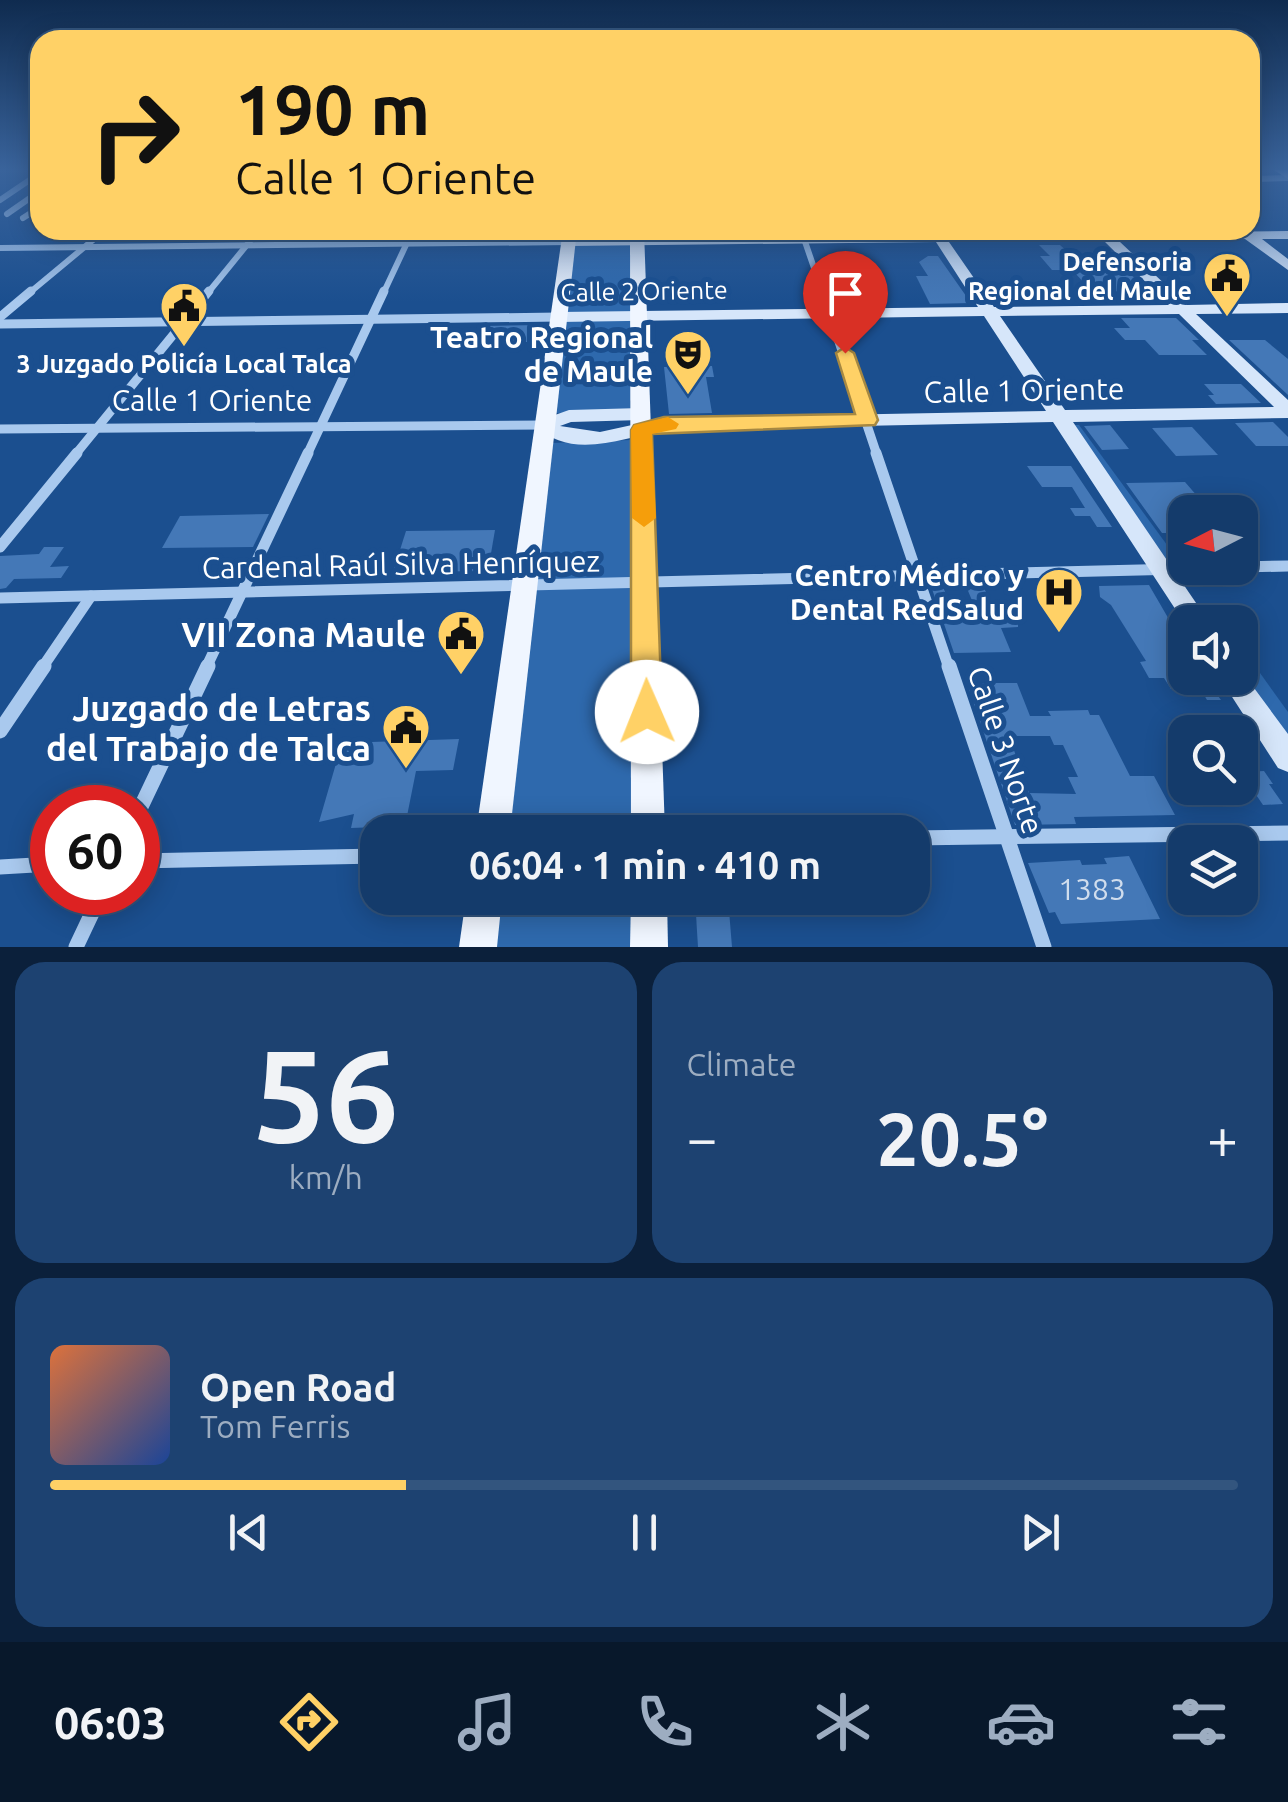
<!DOCTYPE html>
<html lang="en">
<head>
<meta charset="utf-8">
<style>
  body { margin:0; font-family:Ubuntu,sans-serif; background:#1d4271; color:#f1f3f6; height:100vh; display:flex; flex-direction:column; font-size:38px; white-space:nowrap }
  * { box-sizing:border-box; margin:0 }
  p { font-size:32px; color:#9dadc1 }
  .icon { flex:none; width:55px; height:55px; fill:none; stroke:currentColor; stroke-width:2; stroke-linecap:round; stroke-linejoin:round }
  .map { position:relative; height:947px; overflow:hidden }
  .sheet { display:flex; flex-direction:column; gap:15px; padding:15px; background:#0b203b; flex:1 }
  .sheet>* { flex:none }
  .hud { position:absolute; left:30px; top:30px; width:1230px; height:210px; border-radius:30px; box-shadow:0 5px 25px #0003,0 0 0 2px #33557e; background:#ffd166; color:#111; overflow:hidden }
  .needle { width:65px; rotate:264deg }
  .fabs { position:absolute; left:1168px; top:495px; display:grid; gap:20px }
  .fabs a { display:grid; place-items:center; width:90px; height:90px; border-radius:20px; background:#143b6b; box-shadow:0 5px 25px #0003,0 0 0 2px #33557e; font-size:50px }
  .speed { position:absolute; left:30px; top:785px; display:flex; gap:20px; font-size:50px; font-weight:700; text-align:center }
  .speed>* { display:grid; place-content:center; width:130px; height:130px; border-radius:50%; background:#143b6b; box-shadow:0 5px 25px #0003,0 0 0 2px #33557e; line-height:1 }
  .speed .limit { border:15px solid #d22; background:#fff; color:#111 }
  .pin { position:absolute; display:grid; place-items:center; width:85px; height:85px; color:#fff; margin:-102px -42px; border-radius:50% 50% 50% 0; rotate:-45deg; box-shadow:0 0 10px #0007 }
  .pin .icon { rotate:45deg }
  .me { position:absolute; width:110px; margin:-55px; rotate:359deg; stroke-linejoin:round; filter:drop-shadow(0 0 8px #0008) }
  .turn { display:flex; align-items:center; gap:35px; height:210px; padding:0 40px; font-size:45px }
  .turn .icon { width:130px; height:130px; stroke-width:2.5 }
  .turn b { display:block; font-size:70px; line-height:85px }
  .big { font-size:75px; font-weight:700; line-height:1.1 }
  .sheet .widget { flex:1; display:flex; flex-direction:column; justify-content:center; gap:15px; min-width:0; padding:0 35px; border-radius:30px; background:#1d4271 }
  .sheet .dial { align-items:center; gap:0 }
  .dial b { font-size:130px; line-height:1 }
  .song { display:flex; align-items:center; gap:30px }
  .cover { width:120px; height:120px; border-radius:15px; background:linear-gradient(135deg,hsl(20 70% 55%),hsl(220 70% 35%)) }
  .played { height:10px; border-radius:5px; background:linear-gradient(90deg,#ffd166 30%,#33557e 30%) }
  .keys { display:flex; justify-content:space-around; direction:ltr }
  .heat { display:flex; justify-content:space-between; align-items:center; font-size:55px; direction:ltr }
  .sheet .tiles { flex:1; display:grid; gap:15px; grid-template-columns:1fr 1fr }
  .widget:last-child { grid-column:span 2 }
  .trip { position:absolute; left:360px; top:815px; width:570px; height:100px; border-radius:30px; background:#143b6b; box-shadow:0 5px 25px #0003,0 0 0 2px #33557e; font-weight:700; line-height:100px; text-align:center }
  .menu { display:flex; height:160px; justify-content:space-around; align-items:center; background:#08182b; color:#9dadc1 }
  .menu .icon { width:70px; height:70px }
  .menu .current { color:#ffd166 }
  .menu b { font-size:45px; color:#f1f3f6 }
  .map>svg:first-child { display:block }
</style>
</head>
<body>
<div class="map">
<svg width="1288" height="947" viewBox="0 0 1288 947">
  <rect width="100%" height="100%" fill="#1b4f8f"/>
  <!-- green -->
  <g fill="#2e69ad">
    <polygon points="574,230 633,230 630,411 556,413"/>
    <polygon points="1070,425 1079,425 1181,564 1163,565"/>
    <polygon points="630,440 637,446 641,832 504,832 551,443"/>
    <polygon points="1240,645 1288,712 1288,749 1240,678"/>
    <polygon points="496,898 642,898 643,947 490,947"/>
  </g>
  <!-- building -->
  <g fill="#4478b7" fill-rule="evenodd">
    <polygon points="1039,245 1060,245 1072,256 1110,255 1159,301 1137,302 1127,291 1093,292 1072,270 1052,270 1040,256 1050,256"/>
    <polygon points="928,256 938,256 971,303 930,304 916,276 928,276 919,262"/>
    <polygon points="1121,318 1176,318 1199,340 1192,340 1207,355 1159,355 1145,340 1125,340 1114,328 1130,328"/>
    <polygon points="540,325 537,342 482,342 472,334 485,326"/>
    <polygon points="1229,340 1265,340 1288,359 1288,395"/>
    <polygon points="712,366 714,377 706,377 712,413 669,414 664,367"/>
    <polygon points="1204,384 1241,384 1261,403 1216,404 1208,395 1214,395"/>
    <polygon points="1273,422 1288,437 1288,446 1256,446 1235,423"/>
    <polygon points="1110,425 1129,449 1102,450 1084,426"/>
    <polygon points="1192,427 1218,455 1176,456 1152,428"/>
    <polygon points="1027,466 1071,466 1112,527 1097,527 1090,516 1075,516 1070,508 1085,508 1072,487 1042,487"/>
    <polygon points="1185,482 1211,512 1185,512 1185,552 1171,533 1162,533 1126,483"/>
    <polygon points="269,514 253,547 162,548 180,516"/>
    <polygon points="495,530 488,571 393,572 406,531"/>
    <polygon points="44,547 64,547 50,567 69,566 61,578 14,579 6,588 0,589 0,556 39,554"/>
    <polygon points="982,585 989,597 984,597 993,620 1018,621 1018,627 1001,628 1011,652 954,653 932,589 943,587 950,604 958,608 976,610 966,586"/>
    <polygon points="1149,585 1185,647 1185,678 1205,678 1221,700 1207,700 1200,688 1171,689 1164,678 1149,678 1140,662 1146,661 1111,605 1100,597 1099,586"/>
    <path d="M967,683H1017L1030,716H1051L1048,711L1088,710L1090,715H1099L1130,776H1154L1175,815L1074,817L1076,824L1015,825ZM1009,736H1050L1054,745H1063L1078,777H1068L1076,794L1029,793Z"/>
    <polygon points="459,739 453,770 416,771 405,826 351,828 354,814 319,822 342,743"/>
    <polygon points="1264,771 1273,784 1269,784 1283,804 1263,805 1246,780 1249,779 1245,772"/>
    <polygon points="1129,856 1160,919 1061,924 1055,912 1049,913 1028,863 1080,860 1082,865 1107,864 1104,858"/>
    <polygon points="416,898 443,898 442,914 413,917"/>
    <polygon points="695,898 728,898 732,947 698,947"/>
  </g>
  <g fill="none" stroke-linecap="round" stroke-linejoin="round">
    <!-- street-far3 -->
    <g stroke="#a9c9ee" stroke-width="6">
      <polyline points="1250,179 1288,178"/>
      <polyline points="0,200 40,173"/>
      <polyline points="7,214 40,191"/>
      <polyline points="23,218 40,207"/>
      <polyline points="801,230 823,294"/>
      <polyline points="0,248 569,242"/>
      <polyline points="28,294 105,230"/>
      <polyline points="207,294 259,230"/>
      <polyline points="383,294 413,230"/>
    </g>
    <!-- street-far2 -->
    <g stroke="#a9c9ee" stroke-width="9">
      <polyline points="822,291 877,455"/>
      <polyline points="0,317 31,291"/>
      <polyline points="0,324 559,317"/>
      <polyline points="0,429 544,425"/>
      <polyline points="75,455 209,291"/>
      <polyline points="307,455 384,291"/>
    </g>
    <!-- street-far1 -->
    <g stroke="#a9c9ee" stroke-width="11">
      <polyline points="876,453 949,668"/>
      <polyline points="0,547 77,453"/>
      <polyline points="1240,567 1288,566"/>
      <polyline points="0,598 1222,568"/>
      <polyline points="42,668 91,596"/>
      <polyline points="206,668 308,453"/>
    </g>
    <!-- street -->
    <g stroke="#a9c9ee" stroke-width="15">
      <polyline points="949,666 1044,947"/>
      <polyline points="0,731 44,666"/>
      <polyline points="138,813 208,666"/>
      <polyline points="912,838 1288,833"/>
      <polyline points="138,861 378,856"/>
      <polyline points="0,867 52,864"/>
      <polyline points="76,947 102,892"/>
    </g>
    <!-- secondary -->
    <g fill="#d6e6fa" fill-rule="evenodd">
      <path d="M928,230H940L944,234L1096,233L1097,230L1110,233L1288,231V239H1262L1288,259V270L1245,239L1119,241L1187,305L1288,303V313L1196,314L1288,400V418L1073,422L1209,622L1185,624L1053,422L664,430C625,438 568,461 536,425L538,421L569,410L641,408L650,414L641,420L571,422L560,426L600,432L664,418L1046,411L984,316L559,322L551,317L559,312L978,307L936,242L569,246L562,242L569,238L930,235ZM1104,241L1169,305L994,307L949,242ZM1179,314L1274,407L1065,410L1000,316Z"/>
      <polygon points="1240,669 1288,734 1288,772 1278,768 1225,686 1221,678 1240,678"/>
    </g>
    <!-- primary -->
    <g fill="#f0f6ff" fill-rule="evenodd">
      <polygon points="1274,170 1288,170 1288,179"/>
      <polygon points="563,230 577,230 510,832 476,832"/>
      <polygon points="630,230 644,230 665,832 631,832"/>
      <polygon points="466,898 502,898 497,947 459,947"/>
      <polygon points="631,898 667,898 668,947 630,947"/>
    </g>
  </g>
  <!-- sky -->
  <linearGradient id="sky" x2="0" y2="1"><stop stop-color="#0f2b4f"/><stop offset="0.56" stop-color="#39639b"/><stop offset="1" stop-color="#39639b" stop-opacity="0"/></linearGradient>
  <rect width="1288" height="302" fill="url(#sky)"/>
  <!-- route -->
  <polygon fill="#ffd166" stroke="#a68842" stroke-width="2.5" points="845,347 854,353 878,420 875,425 652,434 662,712 658,723 647,727 636,723 631,712 631,430 634,425 664,417 855,414 836,353"/>
  <!-- slow -->
  <polygon fill="#f59e0b" points="668,417 679,424 676,429 652,434 656,518 644,527 632,518 631,430 634,425"/>
  <!-- icons -->
  <defs>
    <g id="civic-pin" transform="scale(2.5)"><path d="M0 17L-7.5 6A9.5 9.5 0 1 1 7.5 6Z" fill="#ffd166" stroke="#1b4f8f"/><path d="M-.6-6.5H3V-4.5H.6V-3L4-1V1h2V6H-6V1h2V-1L-.6-3ZM-1.2 2.5V6h2.4V2.5Z" fill="#111"/></g>
    <g id="theatre-pin" transform="scale(2.5)"><path d="M0 17L-7.5 6A9.5 9.5 0 1 1 7.5 6Z" fill="#ffd166" stroke="#1b4f8f"/><path d="M-5-5.5Q0-4 5-5.5V0Q5 5 0 6Q-5 5-5 0ZM-3.3-2.5H-1v1.5H-3.3ZM1-2.5H3.3v1.5H1ZM-2.8 1Q0 5.5 2.8 1Z" fill="#111"/></g>
    <g id="hospital-pin" transform="scale(2.5)"><path d="M0 17L-7.5 6A9.5 9.5 0 1 1 7.5 6Z" fill="#ffd166" stroke="#1b4f8f"/><path d="M-5-5h3v3.5h4V-5h3V5h-3V1.5h-4V5h-3Z" fill="#111"/></g>
  </defs>
  <g fill-rule="evenodd">
    <use href="#civic-pin" x="1227" y="276"/>
    <use href="#civic-pin" x="184" y="306"/>
    <use href="#theatre-pin" x="688" y="354"/>
    <use href="#hospital-pin" x="1059" y="592"/>
    <use href="#civic-pin" x="461" y="634"/>
    <use href="#civic-pin" x="406" y="728"/>
  </g>
  <g text-anchor="middle" dominant-baseline="central" stroke-width="10" stroke-linejoin="round" paint-order="stroke">
    <!-- far-poi labels -->
    <g font-size="25" font-weight="bold" fill="#fff" stroke="#1b4f8f" text-anchor="end">
      <text x="1192" y="262">Defensoria<tspan x="1192" dy="29">Regional del Maule</tspan></text>
      <text x="184" y="364" text-anchor="middle">3 Juzgado Policía Local Talca</text>
    </g>
    <!-- far-street labels -->
    <g font-size="25" fill="#fff" stroke="#1b4f8f">
      <text transform="translate(644 291) rotate(-1)">Calle 2 Oriente</text>
    </g>
    <!-- poi labels -->
    <g font-size="30" font-weight="bold" fill="#fff" stroke="#1b4f8f" text-anchor="end">
      <text x="653" y="337">Teatro Regional<tspan x="653" dy="34">de Maule</tspan></text>
      <text x="1024" y="575">Centro Médico y<tspan x="1024" dy="34">Dental RedSalud</tspan></text>
    </g>
    <!-- street labels -->
    <g font-size="30" fill="#fff" stroke="#1b4f8f">
      <text transform="translate(1024 390) rotate(-1)">Calle 1 Oriente</text>
      <text x="212" y="400">Calle 1 Oriente</text>
      <text transform="translate(401 564) rotate(-1)">Cardenal Raúl Silva Henríquez</text>
      <text transform="translate(1006 750) rotate(71)">Calle 3 Norte</text>
    </g>
    <!-- near-number labels -->
    <g font-size="30" fill="#d0dded">
      <text x="1092" y="889">1383</text>
    </g>
    <!-- near-poi labels -->
    <g font-size="35" font-weight="bold" fill="#fff" stroke="#1b4f8f" text-anchor="end">
      <text x="426" y="634">VII Zona Maule</text>
      <text x="371" y="708">Juzgado de Letras<tspan x="371" dy="40">del Trabajo de Talca</tspan></text>
    </g>
  </g>
</svg>
<div class="fabs">
<a><svg class="needle" viewBox="-14 -14 28 28"><path d="M0-13l5 13h-10z" fill="#e53935"/><path d="M0 13l5-13h-10z" fill="#9dadc1"/></svg></a>
<a><svg class="icon" aria-label="sound" viewBox="0 0 24 24"><path d="M4 9h4l5-4v14l-5-4H4zM17 9q2 3 0 6"/></svg></a>
<a><svg class="icon" aria-label="search" viewBox="0 0 24 24"><circle cx="10" cy="10" r="6"/><path d="M15 15l6 6"/></svg></a>
<a><svg class="icon" aria-label="layers" viewBox="0 0 24 24"><path d="M12 4l9 5-9 5-9-5zM3 14l9 5 9-5"/></svg></a>
</div>
<div class="speed"><div class="limit">60</div></div>
<div class="pin" style="left:845px;top:353px;background:#d93025"><svg class="icon" aria-label="arrive" viewBox="0 0 24 24"><path d="M6 21V4h12l-3 4 3 4H6"/></svg></div>
<svg class="me" style="left:647px;top:712px" viewBox="-20 -20 40 40"><circle r="19" fill="#fff"/><path d="M0-13L10 11 0 6-10 11z" fill="#ffd166"/></svg>
<div class="trip">06:04 · 1 min · 410 m</div>
<div class="hud">
<div class="turn"><svg class="icon" aria-label="right" viewBox="0 0 24 24"><path d="M7 20v-9h11M14 6l5 5-5 5"/></svg><div><b>190 m</b>Calle 1 Oriente</div></div>
</div>
</div>
<section class="sheet">
<div class="tiles">
<div class="widget dial"><b>56</b><p>km/h</p></div>
<div class="widget"><p>Climate</p>
<div class="heat"><a>−</a><b class="big">20.5°</b><a>+</a></div>
</div>
<div class="widget">
<div class="song"><i class="cover"></i><div><b>Open Road</b><p>Tom Ferris</p></div></div>
<div class="played"></div>
<div class="keys"><svg class="icon" aria-label="previous" viewBox="0 0 24 24"><path d="M18 5L8 12l10 7zM5 5v14"/></svg><svg class="icon" aria-label="pause" viewBox="0 0 24 24"><path d="M8 5v14M16 5v14"/></svg><svg class="icon" aria-label="next" viewBox="0 0 24 24"><path d="M6 5l10 7-10 7zM19 5v14"/></svg></div>
</div>
</div>
</section>
<nav class="menu">
<b>06:03</b>
<svg class="icon current" aria-label="directions" viewBox="0 0 24 24"><path d="M12 3l9 9-9 9-9-9zM9 14v-3h6M13 9l2 2-2 2"/></svg>
<svg class="icon" aria-label="music" viewBox="0 0 24 24"><path d="M9 18V5l10-2v13"/><circle cx="6" cy="18" r="3"/><circle cx="16" cy="16" r="3"/></svg>
<svg class="icon" aria-label="phone" viewBox="0 0 24 24"><path d="M5 4h4l2 5-3 2q2 4 5 5l2-3 5 2v4C11 20 4 13 5 4z"/></svg>
<svg class="icon" aria-label="climate" viewBox="0 0 24 24"><path d="M12 3v18M4 7l16 10M4 17L20 7"/></svg>
<svg class="icon" aria-label="car" viewBox="0 0 24 24"><path d="M5 17H2v-5l4-1 3-4h7l3 4 3 1v5h-3M9 17h6M6 11h13"/><circle cx="7" cy="17" r="2"/><circle cx="17" cy="17" r="2"/></svg>
<svg class="icon" aria-label="filters" viewBox="0 0 24 24"><path d="M4 7h16M4 17h16"/><circle cx="9" cy="7" r="2"/><circle cx="15" cy="17" r="2"/></svg>
</nav>
</body>
</html>
